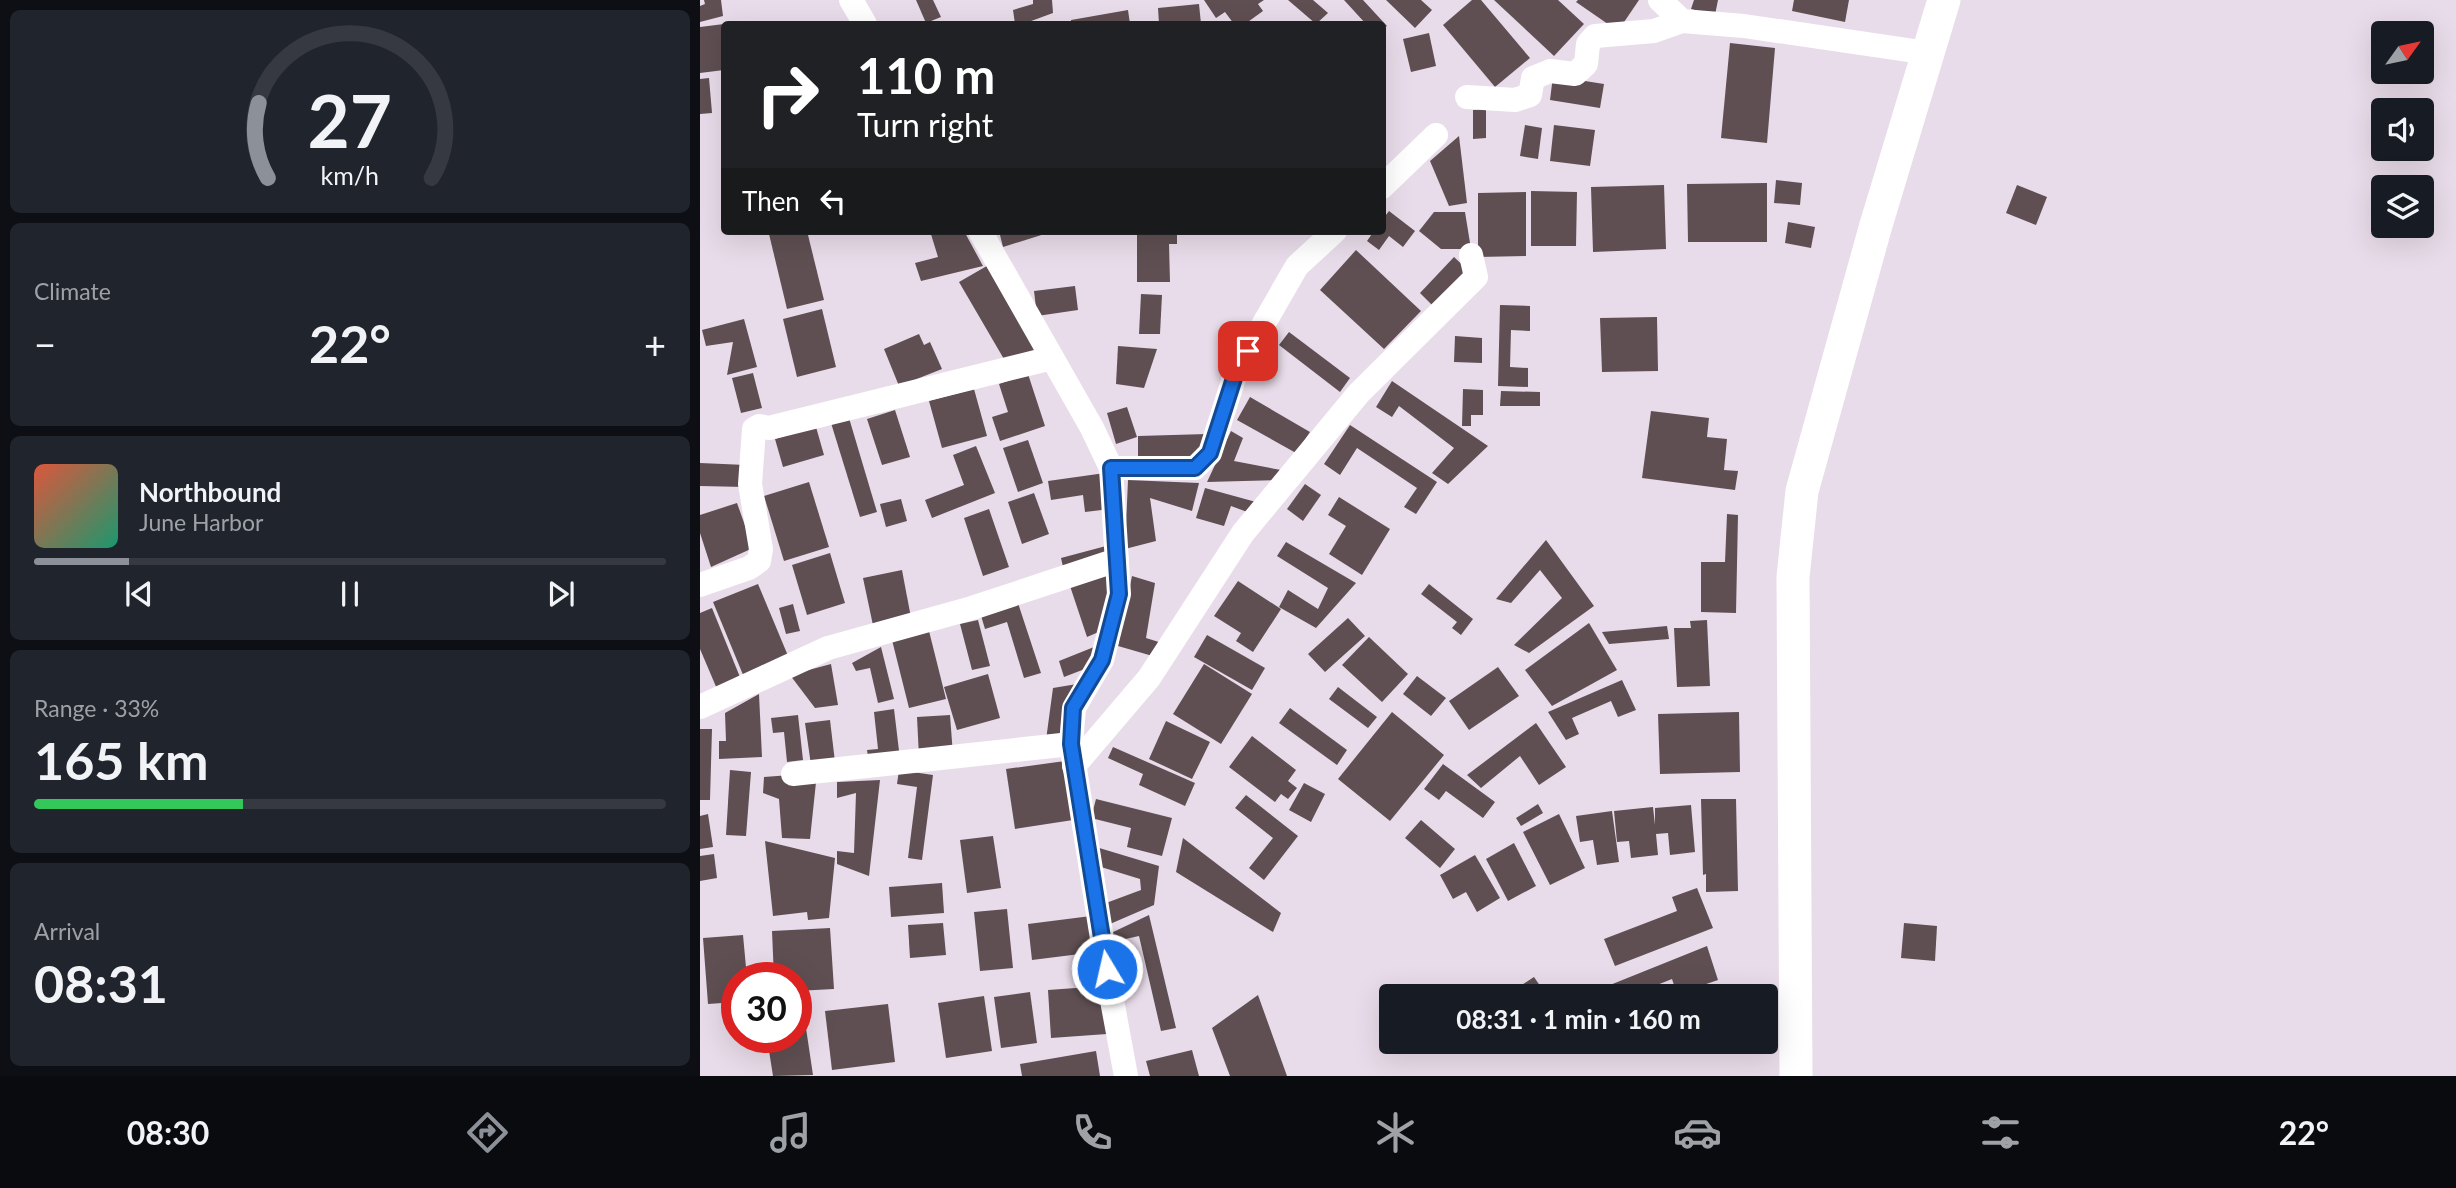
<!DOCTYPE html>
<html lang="en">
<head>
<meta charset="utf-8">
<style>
  body { margin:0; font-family:Lato,sans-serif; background:#20242c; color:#f1f3f6; height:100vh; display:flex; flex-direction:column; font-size:26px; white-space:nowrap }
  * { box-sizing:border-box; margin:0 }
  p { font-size:23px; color:#9ea1a6 }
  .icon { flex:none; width:38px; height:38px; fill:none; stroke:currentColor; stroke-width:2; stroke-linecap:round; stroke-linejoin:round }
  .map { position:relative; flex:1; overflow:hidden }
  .sheet { display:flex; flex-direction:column; gap:10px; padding:10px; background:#0d0f14; width:700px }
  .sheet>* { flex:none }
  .top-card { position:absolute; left:21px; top:21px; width:665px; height:214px; border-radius:7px; box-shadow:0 7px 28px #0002; background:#202124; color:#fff; overflow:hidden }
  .needle { width:46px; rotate:57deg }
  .controls { position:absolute; left:1671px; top:21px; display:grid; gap:14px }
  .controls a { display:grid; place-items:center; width:63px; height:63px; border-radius:7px; background:#171b24; box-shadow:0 7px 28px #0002; font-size:35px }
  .speed { position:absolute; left:21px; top:962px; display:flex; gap:14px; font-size:35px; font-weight:700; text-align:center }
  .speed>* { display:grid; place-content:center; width:91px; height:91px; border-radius:50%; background:#171b24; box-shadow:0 7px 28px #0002; line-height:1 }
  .speed .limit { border:10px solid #d22; background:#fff; color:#111 }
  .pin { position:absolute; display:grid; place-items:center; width:60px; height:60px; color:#fff; margin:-30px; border-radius:14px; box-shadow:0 4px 10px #0006 }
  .me { position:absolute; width:77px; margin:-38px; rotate:351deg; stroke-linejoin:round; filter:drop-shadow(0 0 5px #0008) }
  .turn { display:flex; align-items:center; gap:24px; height:147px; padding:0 21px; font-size:32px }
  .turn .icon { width:91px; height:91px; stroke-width:2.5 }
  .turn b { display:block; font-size:49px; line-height:60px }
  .then { display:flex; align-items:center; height:66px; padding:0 21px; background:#0003; gap:14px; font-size:26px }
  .big { font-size:52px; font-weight:700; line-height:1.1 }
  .sheet .card { flex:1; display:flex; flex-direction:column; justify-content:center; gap:10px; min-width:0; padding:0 24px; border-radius:10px; background:#20242c }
  .sheet .dial { align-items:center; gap:0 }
  .dial svg { height:182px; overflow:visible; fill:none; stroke:#363941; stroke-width:7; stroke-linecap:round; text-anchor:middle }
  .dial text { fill:#f1f3f6; stroke:none }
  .song { display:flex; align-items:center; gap:21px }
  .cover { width:84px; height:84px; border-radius:10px; background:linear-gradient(135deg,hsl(10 70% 55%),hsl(160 70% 35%)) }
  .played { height:7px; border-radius:4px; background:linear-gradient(90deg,#8c9099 15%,#363941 15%) }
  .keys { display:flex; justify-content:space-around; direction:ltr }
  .heat { display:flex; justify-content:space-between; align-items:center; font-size:38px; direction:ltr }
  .charge { height:10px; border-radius:5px; background:linear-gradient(90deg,#34c759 33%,#363941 0) }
  .trip { position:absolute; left:679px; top:984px; width:399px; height:70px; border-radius:7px; background:#171b24; box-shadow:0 7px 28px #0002; font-weight:700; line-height:70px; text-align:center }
  .dock { display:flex; height:112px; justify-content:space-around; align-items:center; background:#090b0e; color:#9ea1a6 }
  .dock .icon { width:49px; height:49px }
  .dock .on { color:#8c9099 }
  .dock b { font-size:32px; color:#f1f3f6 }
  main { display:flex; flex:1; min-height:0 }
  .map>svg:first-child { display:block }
</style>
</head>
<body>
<main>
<section class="sheet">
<div class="card dial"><svg viewBox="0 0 100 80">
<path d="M14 69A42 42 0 1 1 86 69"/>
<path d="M14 69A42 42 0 0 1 10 36" stroke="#8c9099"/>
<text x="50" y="56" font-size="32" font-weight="700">27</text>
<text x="50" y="72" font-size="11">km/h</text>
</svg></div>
<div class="card"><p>Climate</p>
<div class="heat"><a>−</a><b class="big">22°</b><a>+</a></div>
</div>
<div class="card">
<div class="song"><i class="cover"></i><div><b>Northbound</b><p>June Harbor</p></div></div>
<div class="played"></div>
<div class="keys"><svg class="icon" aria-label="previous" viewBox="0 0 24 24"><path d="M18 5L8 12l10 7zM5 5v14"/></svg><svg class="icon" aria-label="pause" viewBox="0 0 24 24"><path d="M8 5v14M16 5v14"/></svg><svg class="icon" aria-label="next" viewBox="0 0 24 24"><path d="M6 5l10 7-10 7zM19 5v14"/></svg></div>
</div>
<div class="card"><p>Range · 33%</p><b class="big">165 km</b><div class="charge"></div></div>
<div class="card"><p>Arrival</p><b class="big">08:31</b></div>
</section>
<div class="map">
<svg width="1756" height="1076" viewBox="0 0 1756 1076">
  <rect width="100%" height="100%" fill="#e9dcea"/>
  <!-- building -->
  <g fill="#5f4f53">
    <polygon points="4,0 21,0 23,16 0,22 0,6 5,4"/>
    <polygon points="216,0 233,0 241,17 226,23"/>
    <polygon points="333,0 352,0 353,13 323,24 315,24 313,10 333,4"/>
    <polygon points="504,0 564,0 558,4 563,11 545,24 534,24 525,12 516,18"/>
    <polygon points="588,0 613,0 628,13 616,24"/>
    <polygon points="644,0 663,0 687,26 682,30 682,24 666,24"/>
    <polygon points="686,0 721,0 732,10 715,28"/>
    <polygon points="772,0 781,0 830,58 795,87 743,25"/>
    <polygon points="794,0 858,0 884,24 854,56"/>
    <polygon points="878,0 939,0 918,31 876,2"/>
    <polygon points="994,0 1018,0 1015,15 991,9"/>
    <polygon points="1094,0 1149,0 1145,22 1092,11"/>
    <polygon points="499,4 501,24 459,24 458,8"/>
    <polygon points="428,10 430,24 371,24 371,20"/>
    <polygon points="24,24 24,70 0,73 0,27"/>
    <polygon points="729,33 736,66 711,72 703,39"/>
    <polygon points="1030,43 1075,48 1067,143 1021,138"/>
    <polygon points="853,76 904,84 900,108 850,100"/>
    <polygon points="9,78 12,113 0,114 0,79"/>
    <polygon points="786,109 786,138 773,139 773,110"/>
    <polygon points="825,125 842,128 838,159 820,156"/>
    <polygon points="854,125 895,130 890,166 850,161"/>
    <polygon points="759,136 767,203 749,206 730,161"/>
    <polygon points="1076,180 1102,183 1100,205 1074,203"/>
    <polygon points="1067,183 1067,242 988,242 987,184"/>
    <polygon points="964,185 966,249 893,252 891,187"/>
    <polygon points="1317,185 1347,197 1336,225 1306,213"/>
    <polygon points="831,191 877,192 876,246 831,246"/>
    <polygon points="826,192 826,256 778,257 778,193"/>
    <polygon points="689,211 715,231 703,247 689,236 679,250 667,241 674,231 682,231 682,220"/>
    <polygon points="734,212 765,212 771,249 741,249 719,231"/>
    <polygon points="1088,222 1115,227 1111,248 1085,243"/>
    <polygon points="82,231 107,231 124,300 87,309 69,234"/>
    <polygon points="230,231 264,231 283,266 221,281 215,263 238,257"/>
    <polygon points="299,231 351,231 351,232 303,247"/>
    <polygon points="437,231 477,231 477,244 469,244 470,282 437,282"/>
    <polygon points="656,250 721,311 684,349 620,290"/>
    <polygon points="754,257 772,274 738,311 720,293"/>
    <polygon points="292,263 341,346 308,366 259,282"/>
    <polygon points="375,286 378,310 337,316 334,291"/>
    <polygon points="441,294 462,295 460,334 439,334"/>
    <polygon points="800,305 830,306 830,331 811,330 810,367 828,368 828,387 798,386"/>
    <polygon points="122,309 136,367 97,377 83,319"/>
    <polygon points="957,317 958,371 902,372 900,318"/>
    <polygon points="44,319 57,367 27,375 33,342 6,346 2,330"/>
    <polygon points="589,332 650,378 640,392 579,345"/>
    <polygon points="219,334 224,345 230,342 242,369 199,386 184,349"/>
    <polygon points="755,336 782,338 782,363 754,362"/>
    <polygon points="418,346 457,349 444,388 416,384"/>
    <polygon points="53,373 62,408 41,413 32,378"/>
    <polygon points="328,374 345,426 300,441 292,417 308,412 299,384"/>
    <polygon points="692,381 788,446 748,484 732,473 754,448 699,406 692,417 676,407"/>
    <polygon points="274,389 287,436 242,448 229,401"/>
    <polygon points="763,389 783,390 783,415 771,415 771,426 762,426"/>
    <polygon points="801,391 840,392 840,406 800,406"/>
    <polygon points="550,397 610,432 596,453 537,420"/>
    <polygon points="427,407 437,437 416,444 407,413"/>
    <polygon points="195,410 210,457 182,465 167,419"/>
    <polygon points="951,411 1009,418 1007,437 1027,439 1024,470 1038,471 1035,490 942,478"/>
    <polygon points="149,418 177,512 160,517 131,423"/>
    <polygon points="650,425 737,482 716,514 704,507 717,488 657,448 640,475 624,464"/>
    <polygon points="116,427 124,455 83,467 75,439"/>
    <polygon points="531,431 543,438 534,461 581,470 581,480 507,482"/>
    <polygon points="507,434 495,459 438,461 438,436"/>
    <polygon points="328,440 343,483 318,492 303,448"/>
    <polygon points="276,446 295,493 232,518 225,500 264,485 253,455"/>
    <polygon points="0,463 46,465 45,487 0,486"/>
    <polygon points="405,473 410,509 385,512 383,495 351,500 348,481"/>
    <polygon points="428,480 499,483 492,511 450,498 456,541 425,549"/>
    <polygon points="109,482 129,547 84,561 64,496"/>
    <polygon points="605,484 621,495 603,521 587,509"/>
    <polygon points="505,488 556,502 550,513 531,506 524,526 496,518"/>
    <polygon points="334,493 349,534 322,544 308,502"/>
    <polygon points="639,497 690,529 662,575 629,554 646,526 628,515"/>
    <polygon points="201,499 207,521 186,527 180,504"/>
    <polygon points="37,503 53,548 11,567 0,533 0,515"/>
    <polygon points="289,509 309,567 283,576 264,518"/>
    <polygon points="1027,514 1038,515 1036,613 1001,612 1001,562 1025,562"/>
    <polygon points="846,540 894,606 829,653 814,645 862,598 840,570 811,603 796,599"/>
    <polygon points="586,542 656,583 616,628 579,607 588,590 618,609 628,588 577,556"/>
    <polygon points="406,546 409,559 364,571 361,558"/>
    <polygon points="130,553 145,603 107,615 92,565"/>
    <polygon points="202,570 212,623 174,630 163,578"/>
    <polygon points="411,573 401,631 387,637 370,586"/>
    <polygon points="432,576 455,583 446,638 462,643 456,657 418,646"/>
    <polygon points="538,581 581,609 553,652 536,641 541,633 514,616"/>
    <polygon points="58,584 91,663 46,682 13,602"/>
    <polygon points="729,584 773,619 761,635 752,628 757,622 721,594"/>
    <polygon points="316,597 341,673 324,678 307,622 285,629 279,609"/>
    <polygon points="93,604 100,631 86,634 79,608"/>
    <polygon points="12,608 44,687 20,696 0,649 0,613"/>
    <polygon points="648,618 665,636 625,672 608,654"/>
    <polygon points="278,620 290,666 272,670 260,624"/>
    <polygon points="1007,620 1010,686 977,687 974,628 991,628 990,621"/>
    <polygon points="889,623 917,670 852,706 825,670"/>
    <polygon points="967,626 969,639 909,644 902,632"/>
    <polygon points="229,631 246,699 209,708 192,640"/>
    <polygon points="507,635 565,668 552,690 494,657"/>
    <polygon points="669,637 708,674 682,702 642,665"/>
    <polygon points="399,645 390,667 364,677 359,661"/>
    <polygon points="181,647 194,699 178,703 170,668 156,671 152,663"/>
    <polygon points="131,664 138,705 115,708 90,675"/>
    <polygon points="504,664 552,694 521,744 473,714"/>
    <polygon points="798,667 819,696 769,730 749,701"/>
    <polygon points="288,674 300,718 257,730 244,687"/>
    <polygon points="717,676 746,698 731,716 703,694"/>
    <polygon points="922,680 936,710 918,717 911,701 872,718 879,734 866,740 848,712"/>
    <polygon points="377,684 363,744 346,740 353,688"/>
    <polygon points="638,687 677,717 668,728 629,699"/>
    <polygon points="59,694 62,757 19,759 19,741 26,741 25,713"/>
    <polygon points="590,708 647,750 637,765 579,723"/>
    <polygon points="194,709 200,759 169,763 167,750 178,749 174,712"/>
    <polygon points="692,712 744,755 690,821 638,779"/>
    <polygon points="1039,712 1040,772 960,774 958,714"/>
    <polygon points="98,715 103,760 87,762 84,732 73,733 71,718"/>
    <polygon points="250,715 253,755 219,757 217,717"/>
    <polygon points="130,720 135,762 111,765 105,723"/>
    <polygon points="466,721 510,742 492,779 449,759"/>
    <polygon points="836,723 866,767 839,785 820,756 781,788 767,775"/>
    <polygon points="0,729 12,729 10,800 0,800"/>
    <polygon points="552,736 596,770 588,781 597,788 588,799 581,794 575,802 529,767"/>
    <polygon points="413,747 495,783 485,806 439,785 443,774 408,758"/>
    <polygon points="365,761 373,820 315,829 306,769"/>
    <polygon points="743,764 795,802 783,818 746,791 739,800 724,789"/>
    <polygon points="30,770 51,772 46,836 26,835"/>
    <polygon points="199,770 233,775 222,860 208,858 217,787 197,784"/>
    <polygon points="117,773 110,839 82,838 79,799 63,793 64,777"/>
    <polygon points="180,780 169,876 137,864 137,851 154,853 156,793 137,798 137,782"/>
    <polygon points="604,783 625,794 611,822 589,810"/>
    <polygon points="546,795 598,836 564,880 549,868 573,838 535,808"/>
    <polygon points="396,799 472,818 462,856 427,847 431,828 391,818"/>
    <polygon points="1001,799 1036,799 1038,891 1006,892 1006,874 1003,875"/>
    <polygon points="838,804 843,813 821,826 816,818"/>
    <polygon points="991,805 995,852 970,855 968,833 956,834 958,855 931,858 929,841 917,842 914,811 953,807 955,825 955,808"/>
    <polygon points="912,811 919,862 897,865 893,840 880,842 876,816"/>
    <polygon points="8,814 13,847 0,849 0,816"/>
    <polygon points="859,814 885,868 850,885 823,832"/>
    <polygon points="721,820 755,849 740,868 705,838"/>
    <polygon points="293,836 301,888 267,893 260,840"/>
    <polygon points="483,838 581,913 573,932 476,872"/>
    <polygon points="65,841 135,858 129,918 108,920 107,912 73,916"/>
    <polygon points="814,843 836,886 808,901 786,859"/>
    <polygon points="396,847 459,866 454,905 410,924 406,903 441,890 440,879 401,867"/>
    <polygon points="14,854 17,878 0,881 0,856"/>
    <polygon points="775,855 800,898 777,912 766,892 753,899 740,875"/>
    <polygon points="242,883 244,913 191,917 189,887"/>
    <polygon points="997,888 1013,928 915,966 904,939 977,911 972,897"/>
    <polygon points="307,909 313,968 280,971 274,912"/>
    <polygon points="449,915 476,1028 461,1031 439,936 412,942 409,934"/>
    <polygon points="391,916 396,952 332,960 328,924"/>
    <polygon points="243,923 246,955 210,958 208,925"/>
    <polygon points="1204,923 1237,926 1235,961 1201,958"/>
    <polygon points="130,928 134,989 96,991 96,978 74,978 72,931"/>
    <polygon points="43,935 47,978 37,978 37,1002 8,1004 3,938"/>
    <polygon points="1007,946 1018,980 977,994 972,979 942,991 943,996 913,996 910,985"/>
    <polygon points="834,977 847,996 826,996 820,986"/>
    <polygon points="403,986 407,1034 351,1038 348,990"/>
    <polygon points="330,992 337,1043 301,1048 294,997"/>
    <polygon points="558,995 587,1076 530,1076 512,1028"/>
    <polygon points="284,996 292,1051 246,1058 238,1003"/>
    <polygon points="188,1004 195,1062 132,1070 125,1011"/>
    <polygon points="103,1008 113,1075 73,1076 67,1038 96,1038 96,1009"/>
    <polygon points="492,1050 499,1076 450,1076 446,1061"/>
    <polygon points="396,1051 400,1076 322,1076 320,1064"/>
  </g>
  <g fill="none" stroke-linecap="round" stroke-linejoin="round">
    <!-- minor -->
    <g stroke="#fff" stroke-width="24">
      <polyline points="151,0 165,24"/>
      <polyline points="960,0 982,21 1044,26 1228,53"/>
      <polyline points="767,97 815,100 830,95 833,78 850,71 875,74 886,64 888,44 895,36 954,31 982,21"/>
      <polyline points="682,187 736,135"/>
      <polyline points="280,231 392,428 411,468 419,594 402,660 374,708 371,744 411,995 426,1076"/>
      <polyline points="411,468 495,468 510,453 536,372 597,266 635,231"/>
      <polyline points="0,585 49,568 59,561 61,549 50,484 54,429 59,426 69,428 352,358"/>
      <polyline points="0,707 128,648 272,608 417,560"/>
      <polyline points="374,766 449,678 543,533 659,393 776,277 771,255"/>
      <polyline points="93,774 371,744"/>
    </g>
    <!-- secondary -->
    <polyline stroke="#fff" stroke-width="33" points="1096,1076 1093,577 1102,491 1176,225 1244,0"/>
  </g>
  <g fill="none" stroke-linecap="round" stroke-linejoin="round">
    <!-- route casing -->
    <g stroke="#114b97" stroke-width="18">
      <polyline id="route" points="407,969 371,744 373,708 402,660 419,594 411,468 495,468 510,453 536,372 548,351"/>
    </g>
    <!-- route -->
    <use href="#route" stroke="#1a73e8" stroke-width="12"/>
  </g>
</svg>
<div class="controls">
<a><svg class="needle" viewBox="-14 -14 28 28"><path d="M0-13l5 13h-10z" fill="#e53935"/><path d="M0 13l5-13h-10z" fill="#9ea1a6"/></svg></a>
<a><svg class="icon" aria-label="sound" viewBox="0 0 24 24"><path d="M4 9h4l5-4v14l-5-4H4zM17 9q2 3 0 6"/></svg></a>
<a><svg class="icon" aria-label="layers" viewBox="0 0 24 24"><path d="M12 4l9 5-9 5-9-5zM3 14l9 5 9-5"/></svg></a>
</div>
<div class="speed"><div class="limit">30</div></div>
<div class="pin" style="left:548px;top:351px;background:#d93025"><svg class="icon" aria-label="arrive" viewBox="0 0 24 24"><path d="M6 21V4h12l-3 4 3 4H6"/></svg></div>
<svg class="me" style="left:407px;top:969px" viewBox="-20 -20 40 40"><circle r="17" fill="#1a73e8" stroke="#fff" stroke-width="3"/><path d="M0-11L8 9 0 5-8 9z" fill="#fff"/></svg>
<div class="trip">08:31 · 1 min · 160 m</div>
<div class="top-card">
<div class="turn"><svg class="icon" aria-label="right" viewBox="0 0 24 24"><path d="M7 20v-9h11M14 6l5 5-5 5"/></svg><div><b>110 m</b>Turn right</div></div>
<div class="then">Then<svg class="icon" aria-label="left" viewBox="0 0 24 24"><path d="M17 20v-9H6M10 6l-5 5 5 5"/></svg></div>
</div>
</div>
</main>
<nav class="dock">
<b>08:30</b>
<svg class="icon on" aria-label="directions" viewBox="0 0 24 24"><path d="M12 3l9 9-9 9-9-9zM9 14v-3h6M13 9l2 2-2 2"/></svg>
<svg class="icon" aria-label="music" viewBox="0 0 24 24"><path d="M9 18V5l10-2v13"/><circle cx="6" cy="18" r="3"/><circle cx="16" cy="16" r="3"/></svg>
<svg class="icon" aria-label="phone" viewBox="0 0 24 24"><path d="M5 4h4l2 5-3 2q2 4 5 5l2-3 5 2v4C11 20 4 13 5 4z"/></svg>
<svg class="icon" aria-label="climate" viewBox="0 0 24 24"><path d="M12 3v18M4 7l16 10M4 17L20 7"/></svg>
<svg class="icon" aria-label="car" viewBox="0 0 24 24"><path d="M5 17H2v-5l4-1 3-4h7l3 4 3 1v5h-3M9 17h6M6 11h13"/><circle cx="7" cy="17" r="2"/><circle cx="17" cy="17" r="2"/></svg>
<svg class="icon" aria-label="filters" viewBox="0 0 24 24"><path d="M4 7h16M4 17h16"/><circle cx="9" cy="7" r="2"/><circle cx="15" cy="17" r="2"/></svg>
<b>22°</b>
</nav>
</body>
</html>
